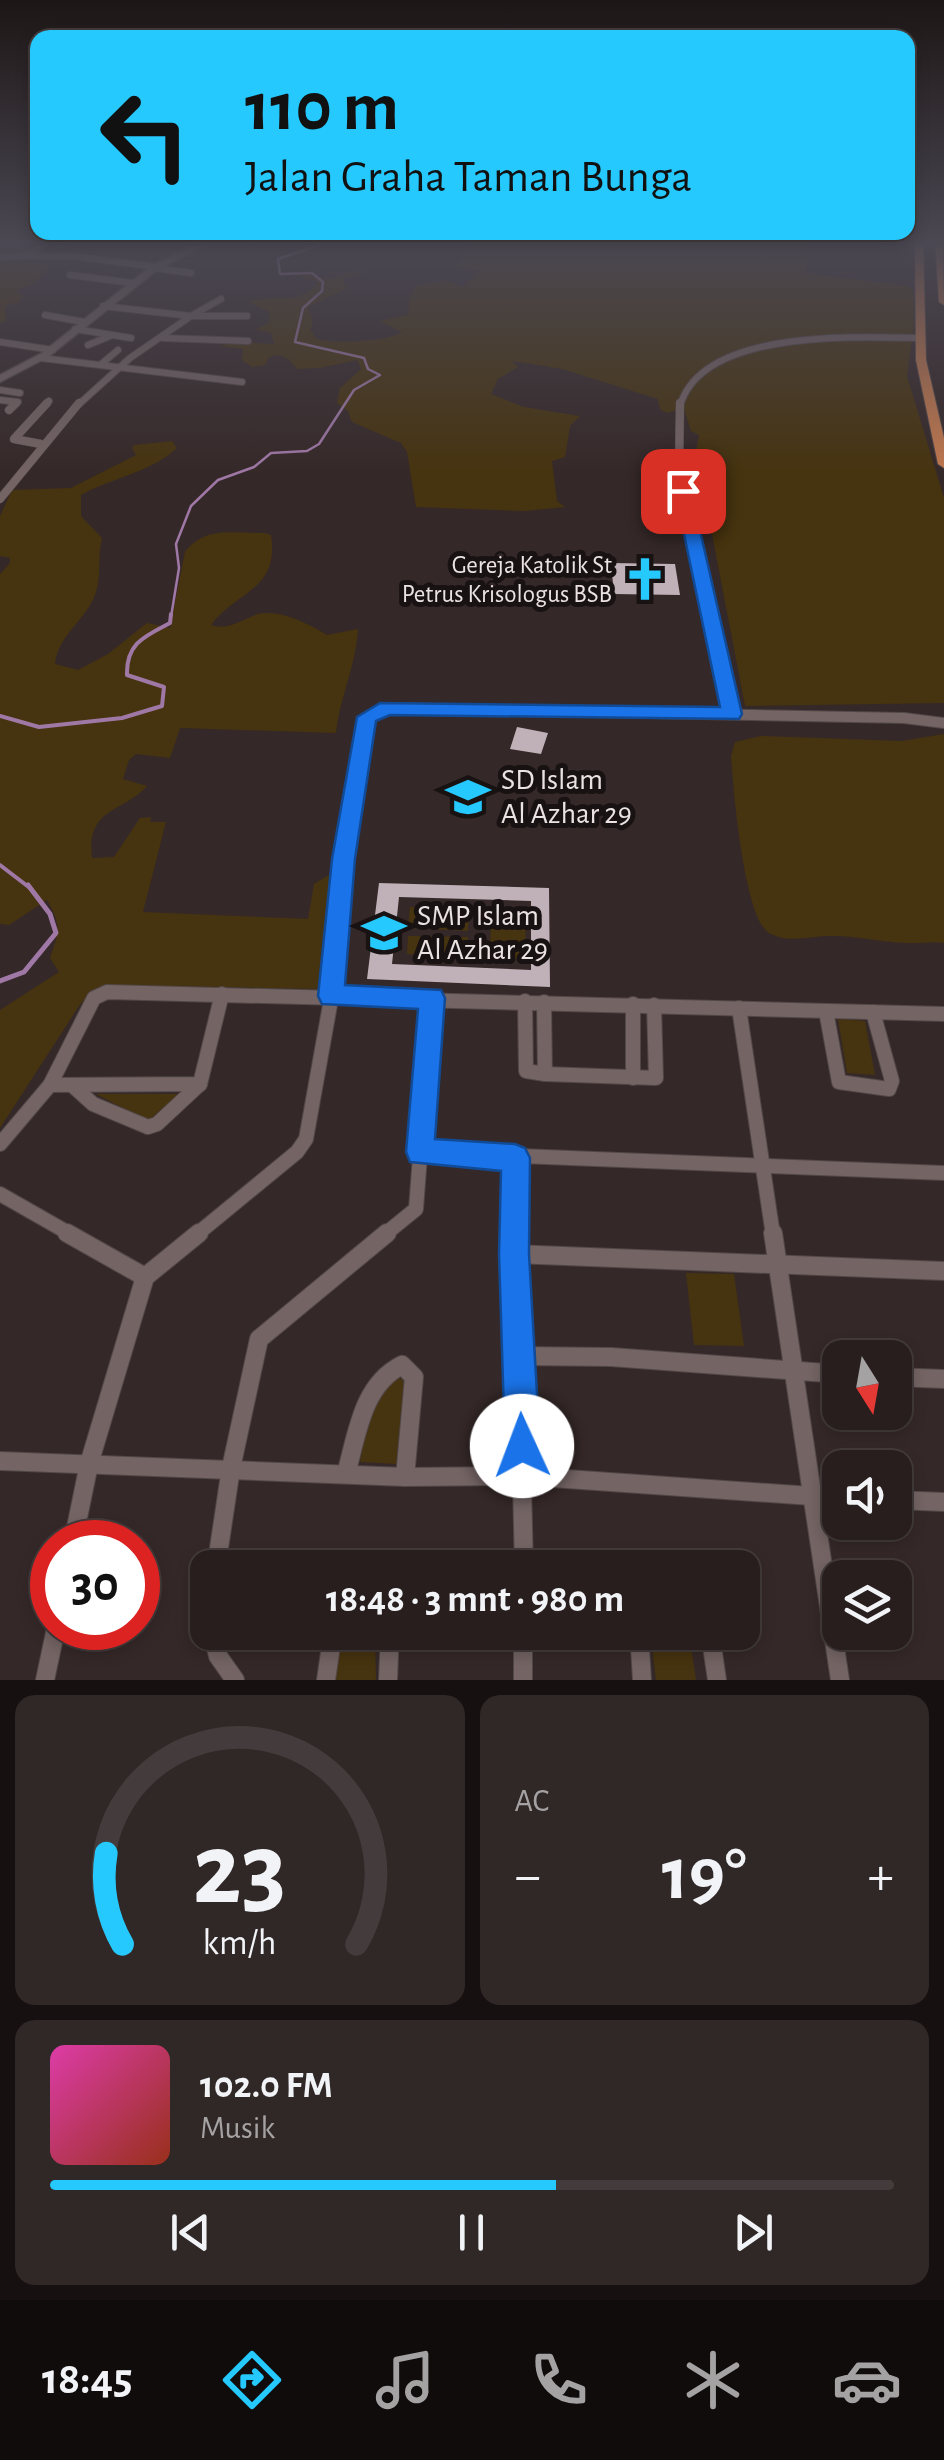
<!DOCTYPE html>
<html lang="id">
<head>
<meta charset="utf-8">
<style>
  body { margin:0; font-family:"Alegreya Sans",sans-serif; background:#302727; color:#f1f3f6; height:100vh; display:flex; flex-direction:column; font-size:38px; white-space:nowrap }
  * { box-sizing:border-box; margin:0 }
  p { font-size:32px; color:#a5a2a4 }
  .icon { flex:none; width:55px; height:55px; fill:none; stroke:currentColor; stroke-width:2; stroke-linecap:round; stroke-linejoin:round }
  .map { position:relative; height:1680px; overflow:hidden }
  .drawer { display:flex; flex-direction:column; gap:15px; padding:15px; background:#161010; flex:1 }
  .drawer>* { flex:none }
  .banner { position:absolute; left:30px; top:30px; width:885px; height:210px; border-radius:20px; box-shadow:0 5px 15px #0003,0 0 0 2px #443c3c; background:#26c9fe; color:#111; overflow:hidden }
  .needle { width:65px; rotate:169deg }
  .fabs { position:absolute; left:822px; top:1340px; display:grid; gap:20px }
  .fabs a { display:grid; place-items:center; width:90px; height:90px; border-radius:20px; background:#281e1e; box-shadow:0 5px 15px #0003,0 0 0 2px #443c3c; font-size:50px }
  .speed { position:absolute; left:30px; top:1520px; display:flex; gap:20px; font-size:50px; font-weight:700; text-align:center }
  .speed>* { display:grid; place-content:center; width:130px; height:130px; border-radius:50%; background:#281e1e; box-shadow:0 5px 15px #0003,0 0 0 2px #443c3c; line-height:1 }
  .speed .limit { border:15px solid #d22; background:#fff; color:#111 }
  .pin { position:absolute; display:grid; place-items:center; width:85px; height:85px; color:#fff; margin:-42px; border-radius:20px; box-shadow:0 5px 15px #0006 }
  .me { position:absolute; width:110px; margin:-55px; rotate:358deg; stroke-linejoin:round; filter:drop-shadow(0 0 8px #0008) }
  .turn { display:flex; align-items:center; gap:35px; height:210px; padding:0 50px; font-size:45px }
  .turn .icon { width:130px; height:130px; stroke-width:2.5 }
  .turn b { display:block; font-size:70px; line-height:85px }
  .big { font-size:75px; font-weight:700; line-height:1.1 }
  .drawer .widget { flex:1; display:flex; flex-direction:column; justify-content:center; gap:15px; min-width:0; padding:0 35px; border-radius:20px; background:#302727 }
  .drawer .dial { align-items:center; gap:0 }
  .dial svg { height:260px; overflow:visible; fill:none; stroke:#443c3c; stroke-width:7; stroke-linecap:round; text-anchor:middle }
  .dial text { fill:#f1f3f6; stroke:none }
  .song { display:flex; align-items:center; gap:30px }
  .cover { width:120px; height:120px; border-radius:15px; background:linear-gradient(135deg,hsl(320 70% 55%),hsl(10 70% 35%)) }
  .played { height:10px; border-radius:5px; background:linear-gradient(90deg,#26c9fe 60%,#443c3c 60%) }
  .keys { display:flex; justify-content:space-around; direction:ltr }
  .heat { display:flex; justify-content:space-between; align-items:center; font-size:55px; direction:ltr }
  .drawer .tiles { flex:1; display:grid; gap:15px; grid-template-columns:1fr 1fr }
  .widget:last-child { grid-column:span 2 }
  .trip { position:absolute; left:190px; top:1550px; width:570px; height:100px; border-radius:20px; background:#281e1e; box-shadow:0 5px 15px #0003,0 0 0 2px #443c3c; font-weight:700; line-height:100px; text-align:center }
  .tabs { display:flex; height:160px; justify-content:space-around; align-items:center; background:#100c0c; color:#a5a2a4 }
  .tabs .icon { width:70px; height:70px }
  .tabs .current { color:#26c9fe }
  .tabs b { font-size:45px; color:#f1f3f6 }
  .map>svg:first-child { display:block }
</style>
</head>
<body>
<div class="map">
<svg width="944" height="1680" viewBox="0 0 944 1680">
  <rect width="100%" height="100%" fill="#352828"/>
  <!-- green -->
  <g fill="#46330f">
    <path d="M475,240H808L805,273L909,286L913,292L914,326L907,376L944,498V703L745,706L696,451L699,435L691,431L684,409L667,413L660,409L658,399L562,369L512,361L518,367L498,379L491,394L524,407L580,416L570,426L565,457L552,461L557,501L565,507L524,511L416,507L407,452L401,443L352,422L348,411L337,403L340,388L361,369L357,360L320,368L297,369C288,358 282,351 268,358L265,365L252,367L242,360L243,349L220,346L234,342L274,344L271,333L257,330L269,322L270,312L248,302C275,293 299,307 318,282L289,273C304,271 317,280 330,278C343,276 349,270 363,272L342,279L348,288L308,307L313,323L310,329L316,339C333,344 389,342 402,332L380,321L409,314V300L416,286L446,280L463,287L480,271L454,266L463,259V250Z"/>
    <polygon points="0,258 50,265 36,283 16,290 24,297 18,303 5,306 6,320 0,324"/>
    <path d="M172,441L177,448C152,472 111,478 81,495V516L102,538C97,557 102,577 95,595C85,621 58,635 55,664L78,670L108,654L147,623L170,628L185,552C206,525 234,534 265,533L271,535C280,590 235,592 211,625C229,631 242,619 258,614C280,609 311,625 327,635L358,629C356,666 340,696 336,733L180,728L170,758L136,754L129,760L123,779L147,786C123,813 86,807 92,858L114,857L140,818L151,817L150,822H166L143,912L308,919L314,884L332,873C340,907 331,957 319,989L106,985L81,1003L0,1128V1010L59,972L50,958C59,932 62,926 47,900L9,925L0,924V574L10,563V558L0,556V516L12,490L71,488L136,455L132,448L134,445Z"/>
    <path d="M944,734V943C931,941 919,944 906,943C880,942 854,935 829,936C808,936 789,944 769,933C744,918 733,787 731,756L735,742L761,736L902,741Z"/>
    <polygon points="410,907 469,909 468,931 408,928"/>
    <polygon points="491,907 526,908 525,959 490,958"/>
    <polygon points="408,936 468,937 467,958 407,954"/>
    <polygon points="838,1019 865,1021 875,1075 847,1073"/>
    <polygon points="96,1094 179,1094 148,1121"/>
    <polygon points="686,1273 734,1274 744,1346 694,1345"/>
    <polygon points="395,1376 404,1381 396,1464 360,1462 371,1406"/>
    <polygon points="339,1633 368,1633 375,1639 376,1680 336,1680"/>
    <polygon points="690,1639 696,1680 656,1680 651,1640"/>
  </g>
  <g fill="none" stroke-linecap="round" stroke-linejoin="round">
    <!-- stream-far2 -->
    <polyline stroke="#9f78a6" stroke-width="2.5" points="171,617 179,568 176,544 191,506 218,480 254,467 271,453 307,451 319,444 354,390 380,375 368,369 364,358 295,342 303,308 322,291 323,282 312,273 280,274 278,259 335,240"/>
    <!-- stream-far1 -->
    <g stroke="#9f78a6" stroke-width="4">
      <path d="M0,716L39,727L122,718L162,706L164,687L127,675C126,643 145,636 170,623L171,614"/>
      <polyline points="0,865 30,888"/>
    </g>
    <!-- stream -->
    <polyline stroke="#9f78a6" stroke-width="5" points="0,981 24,972 56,933 50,914 28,885"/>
  </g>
  <!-- building -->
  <g fill="#c0b1b8" fill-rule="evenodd">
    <polygon points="611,563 675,564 680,595 614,594"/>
    <polygon points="517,727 548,733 541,754 510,749"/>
    <path d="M379,883L549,888L550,987L367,979ZM399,897L531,901V970L392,964Z"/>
  </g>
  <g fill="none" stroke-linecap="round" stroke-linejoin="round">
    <!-- minor-far4 casing -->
    <g stroke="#524747" stroke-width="8">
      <g id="minor-far4">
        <polyline points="47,240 28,256 72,256 156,267"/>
        <polyline points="189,240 206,243"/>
        <polyline points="2,257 28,256"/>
        <polyline points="154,268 191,273"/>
        <polyline points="70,275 133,283"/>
        <polyline points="103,306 191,316 221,299"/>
        <polyline points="45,315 84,322"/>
        <polyline points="75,329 131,338"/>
        <polyline points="163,338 248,341"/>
        <polyline points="0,342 53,350"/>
        <polyline points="88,345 110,336"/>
        <polyline points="41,358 242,382"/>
        <polyline points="100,365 118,350"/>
        <polyline points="0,390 20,393"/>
        <polyline points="0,400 18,402 14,406"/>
        <polyline points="45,406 49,401"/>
        <polyline points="77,406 130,358 191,316 247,316"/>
        <path d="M680,406C702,328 859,337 921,338"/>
      </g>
    </g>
    <!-- minor-far3 casing -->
    <g stroke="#524747" stroke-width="9">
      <g id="minor-far3">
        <polyline points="680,403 679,468 711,617"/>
        <polyline points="9,410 16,403"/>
        <polyline points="41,444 14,439 47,403"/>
        <polyline points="0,499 79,403"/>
      </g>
    </g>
    <!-- minor-far2 casing -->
    <g stroke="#524747" stroke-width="12">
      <g id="minor-far2">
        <polyline points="711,614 732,714"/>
        <polyline points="342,888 367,717 387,708 904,718 944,723"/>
      </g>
    </g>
    <!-- minor-far1 casing -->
    <g stroke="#524747" stroke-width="16">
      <g id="minor-far1">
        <polyline points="525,1001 526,1071 545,1074 544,1002"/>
        <polyline points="633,1004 633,1078"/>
        <polyline points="739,1008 773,1235"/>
        <polyline points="826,1011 839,1082 889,1089 892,1081 873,1012"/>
        <polyline points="545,1074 656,1078 654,1005"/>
        <polyline points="50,1085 200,1084 222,994"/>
        <polyline points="73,1086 93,1104 148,1127 157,1124 200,1084"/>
        <polyline points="0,1144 50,1085 94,998 107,992 944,1014"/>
        <polyline points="420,1152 944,1173"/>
        <polyline points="515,1158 516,1235"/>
        <polyline points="0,1194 72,1235"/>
        <polyline points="196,1235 297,1152 306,1139 335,977 342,885"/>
        <polyline points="384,1235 416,1209 432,998"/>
      </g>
    </g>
    <!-- minor casing -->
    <g stroke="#524747" stroke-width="20">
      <g id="minor">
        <polyline points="67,1233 145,1277"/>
        <polyline points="516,1233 524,1568"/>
        <polyline points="773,1233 840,1680"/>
        <polyline points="514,1254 944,1271"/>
        <polyline points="519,1356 611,1357 840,1374"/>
        <polyline points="895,1377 944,1379"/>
        <polyline points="0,1461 405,1477 524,1476 840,1498"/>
        <path d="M346,1474C357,1435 362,1385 402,1365L414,1377L405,1477"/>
        <polyline points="895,1500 944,1502"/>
        <polyline points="73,1542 89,1464 145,1277 199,1233"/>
        <polyline points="216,1568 231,1468 259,1339 387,1233"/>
        <polyline points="212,1632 218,1656 235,1680"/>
        <polyline points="523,1632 523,1680"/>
        <polyline points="639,1632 642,1680"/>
        <polyline points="710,1632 717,1680"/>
        <polyline points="45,1680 56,1628"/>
        <polyline points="326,1680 333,1632"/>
        <polyline points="388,1680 390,1632"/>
      </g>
    </g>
    <!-- secondary casing -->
    <g stroke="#524747" stroke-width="3">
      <polygon id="secondary" points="206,240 216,240 157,270 48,357 0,382 0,375 42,353 151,266"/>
    </g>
    <!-- primary casing -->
    <g stroke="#524747" stroke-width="2">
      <g id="primary">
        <polygon points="915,240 923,240 926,360 944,438 944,468 938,464 916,360"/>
        <polygon points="935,240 943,240 944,305 939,302"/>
      </g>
    </g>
    <!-- minor-far4 -->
    <use href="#minor-far4" stroke="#746464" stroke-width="6"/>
    <!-- minor-far3 -->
    <use href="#minor-far3" stroke="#746464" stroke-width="8"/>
    <!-- minor-far2 -->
    <use href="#minor-far2" stroke="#746464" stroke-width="10"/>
    <!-- minor-far1 -->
    <use href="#minor-far1" stroke="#746464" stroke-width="14"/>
    <!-- minor -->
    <use href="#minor" stroke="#746464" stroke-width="18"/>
    <!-- secondary -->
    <use href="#secondary" fill="#746464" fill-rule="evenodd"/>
    <!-- primary -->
    <use href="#primary" fill="#c0784e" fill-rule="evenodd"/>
  </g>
  <!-- sky -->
  <linearGradient id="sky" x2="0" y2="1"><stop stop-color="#1d1616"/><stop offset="0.51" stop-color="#4b4853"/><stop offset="1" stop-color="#4b4853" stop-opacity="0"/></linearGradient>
  <rect width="944" height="475" fill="url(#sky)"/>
  <!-- route -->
  <polygon fill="#1a73e8" stroke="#114b97" stroke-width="2.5" points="683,486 691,491 742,714 739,719 390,715 376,721 355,859 345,985 441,990 445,998 435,1139 515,1144 525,1148 530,1158 529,1254 540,1446 535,1458 522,1463 510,1458 505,1446 499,1254 501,1171 410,1162 406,1152 418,1009 322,1004 318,996 332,859 357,717 380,703 720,707 675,491"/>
  <!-- icons -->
  <defs>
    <g id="church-bare" transform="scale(3.45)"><path d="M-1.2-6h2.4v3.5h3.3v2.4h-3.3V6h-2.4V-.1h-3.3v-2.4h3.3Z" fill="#26c9fe" stroke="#181212" stroke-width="2.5" paint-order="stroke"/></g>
    <g id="school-bare" transform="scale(3.45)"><path d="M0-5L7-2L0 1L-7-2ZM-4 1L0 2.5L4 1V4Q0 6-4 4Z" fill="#26c9fe" stroke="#181212" stroke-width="2.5" paint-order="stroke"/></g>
  </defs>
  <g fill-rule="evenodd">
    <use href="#church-bare" x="645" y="579"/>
    <use href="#school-bare" x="468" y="797"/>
    <use href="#school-bare" x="384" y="933"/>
  </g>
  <g text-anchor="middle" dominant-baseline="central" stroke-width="10" stroke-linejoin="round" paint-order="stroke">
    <!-- far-poi labels -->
    <g font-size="25" fill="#ebe2e2" stroke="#181212" text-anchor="end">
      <text x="612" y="565">Gereja Katolik St<tspan x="612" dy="29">Petrus Krisologus BSB</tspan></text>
    </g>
    <!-- poi labels -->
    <g font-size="30" fill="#ebe2e2" stroke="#181212" text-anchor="start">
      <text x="501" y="780">SD Islam<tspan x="501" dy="34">Al Azhar 29</tspan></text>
      <text x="417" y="916">SMP Islam<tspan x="417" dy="34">Al Azhar 29</tspan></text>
    </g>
  </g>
</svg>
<div class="fabs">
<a><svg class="needle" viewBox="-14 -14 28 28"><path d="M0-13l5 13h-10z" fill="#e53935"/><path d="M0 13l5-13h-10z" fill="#a5a2a4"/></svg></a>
<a><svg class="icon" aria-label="sound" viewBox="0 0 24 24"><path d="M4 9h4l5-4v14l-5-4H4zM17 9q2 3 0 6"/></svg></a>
<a><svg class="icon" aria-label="layers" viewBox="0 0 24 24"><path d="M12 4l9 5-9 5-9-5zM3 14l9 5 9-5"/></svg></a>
</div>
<div class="speed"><div class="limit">30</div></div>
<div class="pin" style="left:683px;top:491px;background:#d93025"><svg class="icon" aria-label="arrive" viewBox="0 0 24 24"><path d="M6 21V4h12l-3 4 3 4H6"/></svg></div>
<svg class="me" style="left:522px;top:1446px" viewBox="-20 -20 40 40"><circle r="19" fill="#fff"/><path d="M0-13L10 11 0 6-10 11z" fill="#1a73e8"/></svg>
<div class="trip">18:48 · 3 mnt · 980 m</div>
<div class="banner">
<div class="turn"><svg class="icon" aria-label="left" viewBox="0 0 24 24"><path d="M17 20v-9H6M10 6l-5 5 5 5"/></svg><div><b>110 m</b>Jalan Graha Taman Bunga</div></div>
</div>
</div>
<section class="drawer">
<div class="tiles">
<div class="widget dial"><svg viewBox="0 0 100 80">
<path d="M14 69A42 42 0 1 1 86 69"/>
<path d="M14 69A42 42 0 0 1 9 41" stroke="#26c9fe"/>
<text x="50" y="56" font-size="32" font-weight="700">23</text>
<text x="50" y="72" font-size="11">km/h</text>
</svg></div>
<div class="widget"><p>AC</p>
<div class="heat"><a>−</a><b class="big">19°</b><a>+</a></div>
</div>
<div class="widget">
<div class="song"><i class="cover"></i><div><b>102.0 FM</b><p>Musik</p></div></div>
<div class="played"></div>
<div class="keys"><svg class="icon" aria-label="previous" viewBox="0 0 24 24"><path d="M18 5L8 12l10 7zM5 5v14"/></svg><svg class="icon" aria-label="pause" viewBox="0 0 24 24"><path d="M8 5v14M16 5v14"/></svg><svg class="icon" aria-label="next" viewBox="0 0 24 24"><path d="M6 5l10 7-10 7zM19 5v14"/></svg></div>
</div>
</div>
</section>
<nav class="tabs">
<b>18:45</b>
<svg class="icon current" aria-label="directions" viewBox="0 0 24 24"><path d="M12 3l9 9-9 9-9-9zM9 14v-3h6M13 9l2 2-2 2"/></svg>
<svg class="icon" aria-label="music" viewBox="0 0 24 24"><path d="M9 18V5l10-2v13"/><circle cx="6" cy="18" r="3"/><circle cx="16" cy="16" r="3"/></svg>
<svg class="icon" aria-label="phone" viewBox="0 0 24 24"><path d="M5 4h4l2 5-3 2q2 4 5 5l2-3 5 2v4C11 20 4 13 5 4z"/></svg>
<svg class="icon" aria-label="climate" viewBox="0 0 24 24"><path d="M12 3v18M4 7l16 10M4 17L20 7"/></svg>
<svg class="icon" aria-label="car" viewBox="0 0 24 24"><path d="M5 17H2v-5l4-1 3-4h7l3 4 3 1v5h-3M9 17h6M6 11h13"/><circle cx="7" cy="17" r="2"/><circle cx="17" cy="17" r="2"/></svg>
</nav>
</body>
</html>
